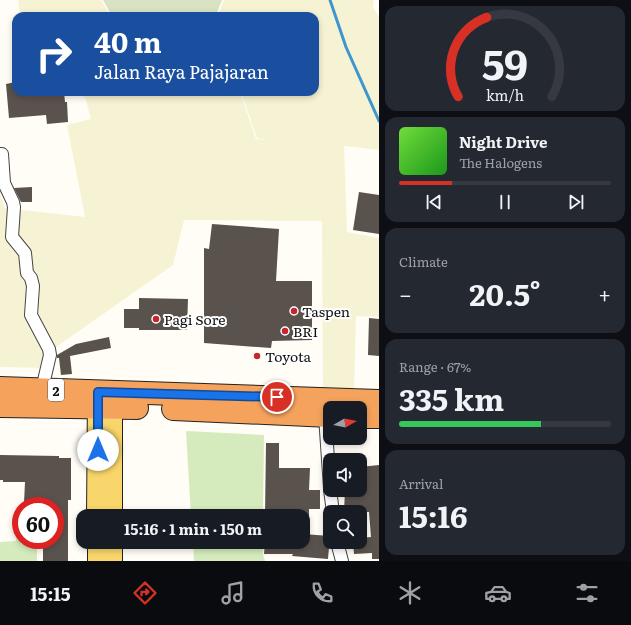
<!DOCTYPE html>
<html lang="en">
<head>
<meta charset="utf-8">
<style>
  body { margin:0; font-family:Literata,serif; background:#242831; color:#f1f3f6; height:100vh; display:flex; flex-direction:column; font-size:15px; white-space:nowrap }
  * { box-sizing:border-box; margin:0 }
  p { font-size:13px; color:#9ea1a6 }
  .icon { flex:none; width:22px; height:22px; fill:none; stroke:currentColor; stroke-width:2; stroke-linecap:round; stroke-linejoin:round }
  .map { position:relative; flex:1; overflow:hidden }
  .details { display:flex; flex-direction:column; gap:6px; padding:6px; background:#0d0f14; width:252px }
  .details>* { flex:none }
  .hud { position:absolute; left:12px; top:12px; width:307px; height:84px; border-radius:12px; box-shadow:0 2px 6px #0003; background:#1a4fa0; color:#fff; overflow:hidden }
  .needle { width:26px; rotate:81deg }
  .fabs { position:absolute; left:323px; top:401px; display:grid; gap:8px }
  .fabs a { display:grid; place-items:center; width:44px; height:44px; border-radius:8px; background:#171b24; box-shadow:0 2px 6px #0003; font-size:20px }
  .speed { position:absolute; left:12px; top:497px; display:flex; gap:8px; font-size:20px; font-weight:700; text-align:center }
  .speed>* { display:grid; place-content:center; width:52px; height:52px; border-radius:50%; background:#171b24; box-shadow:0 2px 6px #0003; line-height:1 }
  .speed .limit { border:6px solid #d22; background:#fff; color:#111 }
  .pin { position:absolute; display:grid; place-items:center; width:34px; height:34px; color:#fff; margin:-17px; border:2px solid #fff; border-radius:50%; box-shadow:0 1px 4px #0007 }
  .me { position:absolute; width:44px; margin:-22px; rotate:0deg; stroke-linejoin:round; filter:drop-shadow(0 0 3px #0008) }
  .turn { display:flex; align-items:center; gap:14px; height:84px; padding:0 16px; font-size:18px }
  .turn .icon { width:52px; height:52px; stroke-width:2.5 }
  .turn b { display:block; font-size:28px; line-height:34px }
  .big { font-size:30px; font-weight:700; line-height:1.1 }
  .details .widget { flex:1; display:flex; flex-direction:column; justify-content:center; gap:6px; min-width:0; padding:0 14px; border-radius:12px; background:#242831 }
  .details .dial { align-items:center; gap:0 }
  .dial svg { height:104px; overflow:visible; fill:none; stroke:#363941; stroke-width:7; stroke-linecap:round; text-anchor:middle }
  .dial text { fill:#f1f3f6; stroke:none }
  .song { display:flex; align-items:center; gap:12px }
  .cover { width:48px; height:48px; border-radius:6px; background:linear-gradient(135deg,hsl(100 70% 55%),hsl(120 70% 35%)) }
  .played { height:4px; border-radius:2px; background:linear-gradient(90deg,#d93025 25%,#363941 25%) }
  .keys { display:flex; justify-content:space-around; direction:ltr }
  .heat { display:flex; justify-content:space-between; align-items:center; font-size:22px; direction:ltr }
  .charge { height:6px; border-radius:3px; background:linear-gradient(90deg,#34c759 67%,#363941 0) }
  .trip { position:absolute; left:76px; top:509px; width:234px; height:40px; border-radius:12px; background:#171b24; box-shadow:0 2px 6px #0003; font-weight:700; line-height:40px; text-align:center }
  .tab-bar { display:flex; height:64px; justify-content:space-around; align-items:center; background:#090b0e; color:#9ea1a6 }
  .tab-bar .icon { width:28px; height:28px }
  .tab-bar .on { color:#d93025 }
  .tab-bar b { font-size:18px; color:#f1f3f6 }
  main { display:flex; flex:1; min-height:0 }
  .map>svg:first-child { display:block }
</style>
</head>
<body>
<main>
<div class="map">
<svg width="379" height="561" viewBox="0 0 379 561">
  <rect width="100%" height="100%" fill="#fffdf5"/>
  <!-- farmland -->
  <g fill="#f6f3d4">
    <polygon points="18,0 101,0 110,16 20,16"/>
    <polygon points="224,0 374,0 373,7 379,17 379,150 344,146 347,232 379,238 379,317 356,316 354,395 323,394 322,221 184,220 173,265 42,357 44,368 0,367 0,194 5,208 85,217 67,125 91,119 85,97 68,92 240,92 256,139 268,140 257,138 241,92 315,92 315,16 218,16"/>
  </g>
  <!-- green -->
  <g fill="#d5ebbd">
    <polygon points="186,431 264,435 263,516 191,516"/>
    <polygon points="21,520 21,540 37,540 37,561 0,561 0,542 16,541 18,521"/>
    <polygon points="193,542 263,542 263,555 265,561 194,561"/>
  </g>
  <!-- cemetery -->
  <polygon fill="#d9e3c4" points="103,0 222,0 216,15 213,16 112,16"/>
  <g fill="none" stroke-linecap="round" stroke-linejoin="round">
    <!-- stream -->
    <polyline stroke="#3f96cf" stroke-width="3" points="330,0 346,47 379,121"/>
  </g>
  <!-- building -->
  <g fill="#5a524d">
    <polygon points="16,82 16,92 64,92 65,102 67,102 68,122 47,124 46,115 9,118 6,84"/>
    <polygon points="32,187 32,202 21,202 14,188"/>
    <polygon points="359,192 379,195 379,234 353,230"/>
    <polygon points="212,224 279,229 276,281 312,281 312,340 272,341 271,348 204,343 204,248 209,249"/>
    <polygon points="139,298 188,299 187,330 139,330 139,328 124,328 124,309 139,309"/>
    <polygon points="369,318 379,319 379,356 368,355"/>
    <polygon points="109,337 111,348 70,356 72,374 61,375 59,358 57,358 57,355 76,344"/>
    <polygon points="266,443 279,443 279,468 310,468 309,490 320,490 320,509 309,509 309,516 265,516"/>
    <polygon points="0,455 59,456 59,458 71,458 71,500 68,500 68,561 43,561 43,540 55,540 55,506 44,506 44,504 24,503 25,482 3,482 3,480 0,480"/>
    <polygon points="379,465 379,559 372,559 372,553 354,554 353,542 360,542 360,538 371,537 369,512 344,512 345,490 360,490 360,467"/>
    <polygon points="303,534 330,536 328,559 292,556 293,554 264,554 265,542 303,542"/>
  </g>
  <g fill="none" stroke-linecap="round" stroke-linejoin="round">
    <!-- street casing -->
    <g stroke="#444" stroke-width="14">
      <g id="street">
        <polyline points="0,154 2,154 4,183 13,202 14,207 12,237 25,253 27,273 31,278 33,286 31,315 49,349 50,355 42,389"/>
        <polyline points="325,416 330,488"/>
        <polyline points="330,490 333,512"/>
        <polyline points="337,542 342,561"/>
      </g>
    </g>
    <!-- primary casing -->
    <g stroke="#222" stroke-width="22">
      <g id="primary">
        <polyline points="97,516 98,392"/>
        <polyline points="112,516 112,393"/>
        <polyline points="98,542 98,561"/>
        <polyline points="112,542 112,561"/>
      </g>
    </g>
    <!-- highway casing -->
    <g stroke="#222" stroke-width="24">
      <g id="highway">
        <polyline points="0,388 379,401"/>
        <polyline points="0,406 137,408"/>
        <polyline points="173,409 330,416"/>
        <polyline points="360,417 379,417"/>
      </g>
    </g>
    <!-- street -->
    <use href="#street" stroke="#fff" stroke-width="12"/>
    <!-- primary -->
    <use href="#primary" stroke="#f9d66b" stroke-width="20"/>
    <!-- highway -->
    <use href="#highway" stroke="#f5a25d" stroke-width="22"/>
  </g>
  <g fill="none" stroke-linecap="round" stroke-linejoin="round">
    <!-- route casing -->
    <g stroke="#114b97" stroke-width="10">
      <polyline id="route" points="98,450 98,392 277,397"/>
    </g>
    <!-- route -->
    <use href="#route" stroke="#1a73e8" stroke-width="7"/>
  </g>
  <!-- markers -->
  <g fill="#c4262e" stroke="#fff" stroke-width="1.5">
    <circle cx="294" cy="311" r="4"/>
    <circle cx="156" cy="319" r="4"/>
    <circle cx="285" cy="331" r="4"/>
    <circle cx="257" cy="356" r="4"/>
  </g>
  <g text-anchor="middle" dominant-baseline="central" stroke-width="4" stroke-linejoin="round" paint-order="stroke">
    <!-- shield labels -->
    <rect fill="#fff" stroke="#585858" stroke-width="1" x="48" y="379" width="16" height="22" rx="3"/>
    <g font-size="13" font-weight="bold" fill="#111">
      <text x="56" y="390">2</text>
    </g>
    <!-- poi labels -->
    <g font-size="14" fill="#111" stroke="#fff" text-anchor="start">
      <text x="302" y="311">Taspen</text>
      <text x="164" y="319">Pagi Sore</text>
      <text x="293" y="331">BRI</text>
      <text x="265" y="356">Toyota</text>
    </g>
  </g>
</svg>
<div class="fabs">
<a><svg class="needle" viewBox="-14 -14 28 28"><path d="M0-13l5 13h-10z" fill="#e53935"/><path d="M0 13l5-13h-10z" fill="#9ea1a6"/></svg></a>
<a><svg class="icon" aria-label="sound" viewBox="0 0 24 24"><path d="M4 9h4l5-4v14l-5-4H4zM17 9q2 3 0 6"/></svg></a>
<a><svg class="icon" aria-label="search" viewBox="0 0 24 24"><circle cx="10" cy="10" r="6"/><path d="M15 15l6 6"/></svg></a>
</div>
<div class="speed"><div class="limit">60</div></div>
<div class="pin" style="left:277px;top:397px;background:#d93025"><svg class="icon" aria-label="arrive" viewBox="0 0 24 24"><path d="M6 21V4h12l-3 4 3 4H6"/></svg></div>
<svg class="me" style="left:98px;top:450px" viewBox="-20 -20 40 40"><circle r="19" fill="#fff"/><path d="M0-13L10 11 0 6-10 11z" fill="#1a73e8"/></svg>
<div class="trip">15:16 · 1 min · 150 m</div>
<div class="hud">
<div class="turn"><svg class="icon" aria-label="right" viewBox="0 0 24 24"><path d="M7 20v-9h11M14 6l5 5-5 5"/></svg><div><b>40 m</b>Jalan Raya Pajajaran</div></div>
</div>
</div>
<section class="details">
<div class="widget dial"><svg viewBox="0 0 100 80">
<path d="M14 69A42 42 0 1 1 86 69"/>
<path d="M14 69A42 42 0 0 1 36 8" stroke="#d93025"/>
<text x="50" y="56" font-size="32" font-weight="700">59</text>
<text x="50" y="72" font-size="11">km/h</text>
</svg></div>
<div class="widget">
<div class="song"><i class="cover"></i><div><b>Night Drive</b><p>The Halogens</p></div></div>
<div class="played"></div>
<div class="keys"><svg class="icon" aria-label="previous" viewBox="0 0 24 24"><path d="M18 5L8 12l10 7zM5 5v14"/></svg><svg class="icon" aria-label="pause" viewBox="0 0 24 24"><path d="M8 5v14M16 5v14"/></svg><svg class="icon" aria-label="next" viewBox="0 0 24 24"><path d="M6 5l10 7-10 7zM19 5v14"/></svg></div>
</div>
<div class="widget"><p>Climate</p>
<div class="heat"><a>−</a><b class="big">20.5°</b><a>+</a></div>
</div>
<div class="widget"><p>Range · 67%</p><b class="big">335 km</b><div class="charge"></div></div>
<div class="widget"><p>Arrival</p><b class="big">15:16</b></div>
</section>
</main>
<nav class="tab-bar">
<b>15:15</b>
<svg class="icon on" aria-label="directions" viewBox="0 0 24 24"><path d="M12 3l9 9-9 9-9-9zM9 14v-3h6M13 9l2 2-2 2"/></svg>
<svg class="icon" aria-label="music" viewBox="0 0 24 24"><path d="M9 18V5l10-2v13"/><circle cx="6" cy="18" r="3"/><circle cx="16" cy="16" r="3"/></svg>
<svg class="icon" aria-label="phone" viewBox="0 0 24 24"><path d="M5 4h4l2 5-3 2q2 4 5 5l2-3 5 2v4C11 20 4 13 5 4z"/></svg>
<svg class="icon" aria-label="climate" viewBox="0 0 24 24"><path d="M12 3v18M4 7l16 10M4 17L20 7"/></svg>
<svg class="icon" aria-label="car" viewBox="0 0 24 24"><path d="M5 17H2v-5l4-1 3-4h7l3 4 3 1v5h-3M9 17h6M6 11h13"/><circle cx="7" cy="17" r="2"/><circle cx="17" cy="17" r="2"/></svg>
<svg class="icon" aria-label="filters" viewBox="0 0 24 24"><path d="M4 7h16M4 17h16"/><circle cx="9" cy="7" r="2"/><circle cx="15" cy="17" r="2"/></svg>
</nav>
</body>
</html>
